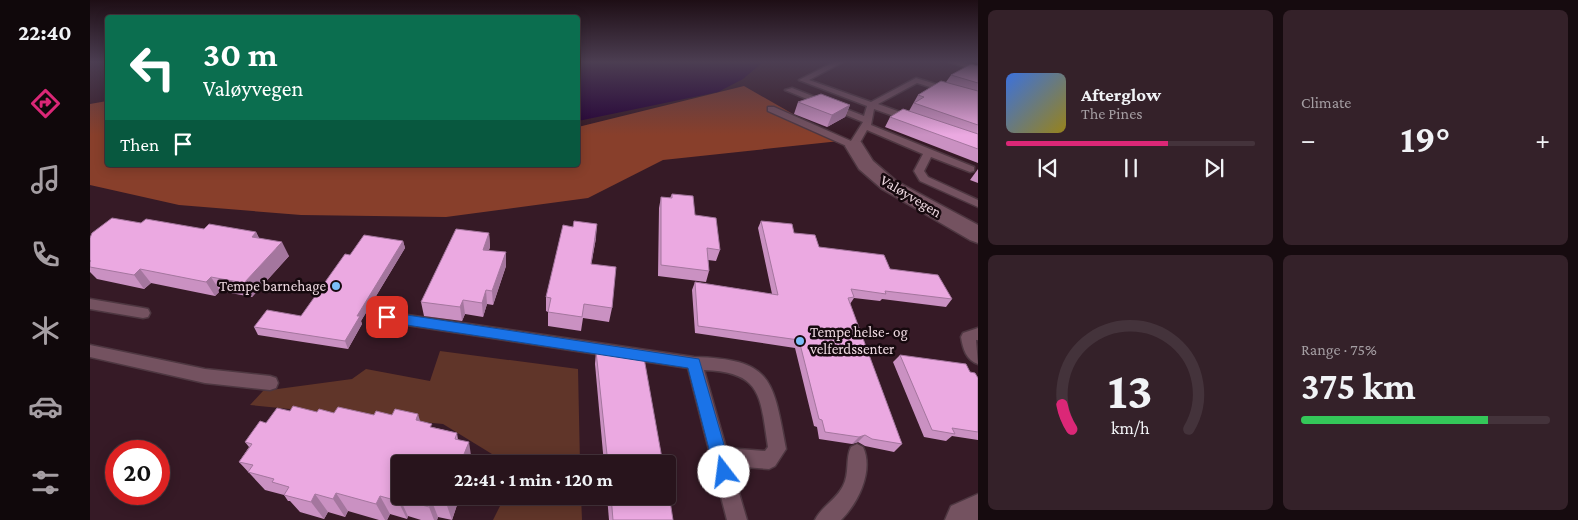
<!DOCTYPE html>
<html lang="en">
<head>
<meta charset="utf-8">
<style>
  body { margin:0; font-family:"Crimson Pro",serif; background:#342129; color:#f1f3f6; height:100vh; display:flex; flex-direction:column; font-size:19px; white-space:nowrap }
  * { box-sizing:border-box; margin:0 }
  p { font-size:16px; color:#a59ea3 }
  .icon { flex:none; width:28px; height:28px; fill:none; stroke:currentColor; stroke-width:2; stroke-linecap:round; stroke-linejoin:round }
  .map { position:relative; flex:1; overflow:hidden }
  .sheet { display:flex; flex-direction:column; gap:10px; padding:10px; background:#160b0f; width:600px }
  .sheet>* { flex:none }
  .top-card { position:absolute; left:15px; top:15px; width:475px; height:152px; border-radius:5px; box-shadow:0 2px 12px #0003,0 0 0 1px #44333b; background:#0b6e4f; color:#fff; overflow:hidden }
  .speed { position:absolute; left:15px; top:440px; display:flex; gap:10px; font-size:25px; font-weight:700; text-align:center }
  .speed>* { display:grid; place-content:center; width:65px; height:65px; border-radius:50%; background:#28141c; box-shadow:0 2px 12px #0003,0 0 0 1px #44333b; line-height:1 }
  .speed .limit { border:8px solid #d22; background:#fff; color:#111 }
  .pin { position:absolute; display:grid; place-items:center; width:42px; height:42px; color:#fff; margin:-21px; border-radius:10px; box-shadow:0 2px 8px #0006 }
  .me { position:absolute; width:55px; margin:-28px; rotate:345deg; stroke-linejoin:round; filter:drop-shadow(0 0 4px #0008) }
  .turn { display:flex; align-items:center; gap:18px; height:105px; padding:0 15px; font-size:22px }
  .turn .icon { width:65px; height:65px; stroke-width:2.5 }
  .turn b { display:block; font-size:35px; line-height:42px }
  .then { display:flex; align-items:center; height:48px; padding:0 15px; background:#0003; gap:10px; font-size:19px }
  .big { font-size:38px; font-weight:700; line-height:1.1 }
  .sheet .card { flex:1; display:flex; flex-direction:column; justify-content:center; gap:8px; min-width:0; padding:0 18px; border-radius:8px; background:#342129 }
  .sheet .dial { align-items:center; gap:0 }
  .dial svg { height:130px; overflow:visible; fill:none; stroke:#44333b; stroke-width:7; stroke-linecap:round; text-anchor:middle }
  .dial text { fill:#f1f3f6; stroke:none }
  .song { display:flex; align-items:center; gap:15px }
  .cover { width:60px; height:60px; border-radius:8px; background:linear-gradient(135deg,hsl(220 70% 55%),hsl(50 70% 35%)) }
  .played { height:5px; border-radius:2px; background:linear-gradient(90deg,#db2777 65%,#44333b 65%) }
  .keys { display:flex; justify-content:space-around; direction:ltr }
  .heat { display:flex; justify-content:space-between; align-items:center; font-size:28px; direction:ltr }
  .charge { height:8px; border-radius:4px; background:linear-gradient(90deg,#34c759 75%,#44333b 0) }
  .sheet .tiles { flex:1; display:grid; gap:10px; grid-template-columns:repeat(2,1fr) }
  .trip { position:absolute; left:301px; top:455px; width:285px; height:50px; border-radius:5px; background:#28141c; box-shadow:0 2px 12px #0003,0 0 0 1px #44333b; font-weight:700; line-height:50px; text-align:center }
  main { display:flex; flex:1; min-height:0 }
  .tab-bar { display:flex; flex-direction:column; width:90px; justify-content:space-around; align-items:center; background:#10080b; color:#a59ea3 }
  .tab-bar .icon { width:35px; height:35px }
  .tab-bar .current { color:#db2777 }
  .tab-bar b { font-size:22px; color:#f1f3f6 }
  .map>svg:first-child { display:block }
</style>
</head>
<body>
<main>
<nav class="tab-bar">
<b>22:40</b>
<svg class="icon current" aria-label="directions" viewBox="0 0 24 24"><path d="M12 3l9 9-9 9-9-9zM9 14v-3h6M13 9l2 2-2 2"/></svg>
<svg class="icon" aria-label="music" viewBox="0 0 24 24"><path d="M9 18V5l10-2v13"/><circle cx="6" cy="18" r="3"/><circle cx="16" cy="16" r="3"/></svg>
<svg class="icon" aria-label="phone" viewBox="0 0 24 24"><path d="M5 4h4l2 5-3 2q2 4 5 5l2-3 5 2v4C11 20 4 13 5 4z"/></svg>
<svg class="icon" aria-label="climate" viewBox="0 0 24 24"><path d="M12 3v18M4 7l16 10M4 17L20 7"/></svg>
<svg class="icon" aria-label="car" viewBox="0 0 24 24"><path d="M5 17H2v-5l4-1 3-4h7l3 4 3 1v5h-3M9 17h6M6 11h13"/><circle cx="7" cy="17" r="2"/><circle cx="17" cy="17" r="2"/></svg>
<svg class="icon" aria-label="filters" viewBox="0 0 24 24"><path d="M4 7h16M4 17h16"/><circle cx="9" cy="7" r="2"/><circle cx="15" cy="17" r="2"/></svg>
</nav>
<div class="map">
<svg width="888" height="520" viewBox="0 0 888 520">
  <rect width="100%" height="100%" fill="#361a26"/>
  <!-- green -->
  <g fill="#603529">
    <polygon points="350,351 488,369 490,464 415,464 415,462 353,424 160,405 173,391 262,379 276,369 340,381"/>
    <polygon points="415,496 491,496 492,520 403,520"/>
  </g>
  <!-- forest -->
  <polygon fill="#883f2b" points="654,86 750,141 573,160 498,198 356,217 211,215 89,205 0,185 0,104 17,101 18,165 488,165 488,127"/>
  <!-- water -->
  <polygon fill="#240037" points="488,62 673,62 653,79 628,92 488,121"/>
  <g fill="none" stroke-linecap="round" stroke-linejoin="round">
    <!-- lane casing -->
    <g stroke="#4e3741" stroke-width="3">
      <g id="lane">
        <polygon points="744,62 753,62 719,80 781,102 826,78 888,97 888,102 827,83 788,104 824,117 824,121 818,121 784,109 781,125 884,167 884,171 880,172 841,157 834,171 838,177 888,200 888,207 830,181 824,171 833,154 777,130 767,148 761,148 678,111 678,107 684,107 761,141 773,122 695,90 702,88 774,116 777,106 709,80"/>
        <polygon points="859,62 871,62 888,67 888,71"/>
        <polygon points="0,299 53,308 58,309 60,313 58,317 53,318 0,309"/>
        <path d="M297,312L604,357C682,359 683,379 696,449L685,466L679,469L641,466L657,520H637L598,368L297,322L292,321L290,317L292,313ZM614,370C673,372 670,397 678,447L675,451L636,448Z"/>
        <path d="M888,328V340H886L888,364C876,360 873,349 871,337L873,333Z"/>
        <polygon points="0,345 115,369 180,376 186,378 188,383 186,388 180,390 115,383 0,357"/>
        <path d="M767,444L773,447C784,471 768,503 751,520H725C731,507 746,500 753,486C760,473 755,459 761,447Z"/>
      </g>
    </g>
    <!-- street casing -->
    <g stroke="#4e3741" stroke-width="3">
      <g id="street">
        <polygon points="764,140 771,142 783,161 806,181 888,225 888,243 880,240 792,189 769,169 755,146 757,142"/>
        <polygon points="888,494 888,520 855,520 861,506"/>
      </g>
    </g>
    <!-- lane -->
    <use href="#lane" fill="#745260" fill-rule="evenodd"/>
    <!-- street -->
    <use href="#street" fill="#745260" fill-rule="evenodd"/>
  </g>
  <!-- wall -->
  <g fill="#ca91c2">
    <polygon points="888,66 888,163 795,127 800,117 819,111 828,95 856,82 861,75"/>
    <polygon points="708,102 760,105 755,117 737,127 704,114"/>
    <polygon points="888,169 888,183 880,180"/>
    <polygon points="582,194 605,215 630,250 626,261 618,260 619,271 616,282 568,276 569,208 571,197 580,198"/>
    <polygon points="671,221 704,233 729,247 800,269 862,299 856,307 792,299 790,301 764,298 760,304 812,444 804,452 775,446 768,442 762,444 729,439 727,427 724,426 705,348 605,333 602,290 605,282 682,294 668,228"/>
    <polygon points="51,223 114,229 166,232 169,238 199,256 162,297 130,291 125,296 61,283 54,289 7,279 0,272 0,238"/>
    <polygon points="399,233 400,247 399,250 416,266 403,305 397,304 393,317 375,314 372,321 334,316 331,302"/>
    <polygon points="506,238 501,264 522,308 519,322 493,318 491,331 458,326 458,312 456,311 456,297"/>
    <polygon points="313,241 315,248 271,321 272,324 258,349 168,335 164,327 211,316 260,255"/>
    <polygon points="506,351 573,464 514,464 505,364"/>
    <polygon points="810,355 880,372 888,378 888,440 862,436 856,441 834,437 803,362"/>
    <polygon points="200,411 284,415 330,422 342,427 367,433 368,440 382,462 310,496 378,496 376,503 368,502 362,520 348,517 347,520 331,520 318,516 317,519 300,514 297,520 289,520 258,511 255,517 238,512 234,519 210,512 200,501 198,501 194,495 175,490 149,462 159,447 155,442 176,423"/>
    <polygon points="517,496 578,496 583,520 519,520"/>
  </g>
  <!-- shaded-wall -->
  <g fill="#a4769e">
    <polygon points="760,105 755,117 737,127 742,115"/>
    <polygon points="507,224 506,238 499,278 501,264"/>
    <polygon points="166,232 173,246 162,237"/>
    <polygon points="399,233 400,247 394,263 393,250"/>
    <polygon points="313,241 315,248 271,321 272,324 258,349 255,341 267,316"/>
    <polygon points="192,242 199,256 162,297 154,283"/>
    <polygon points="416,252 416,266 403,305 402,291"/>
    <polygon points="50,269 61,283 54,289 44,275"/>
    <polygon points="121,277 130,291 125,296 116,282"/>
    <polygon points="396,290 397,304 393,317 392,303"/>
    <polygon points="373,300 375,314 372,321 370,307"/>
    <polygon points="328,414 334,434 326,420"/>
    <polygon points="775,435 768,442 762,444 769,437"/>
    <polygon points="379,442 382,462 382,464 373,464 372,459"/>
    <polygon points="246,493 258,511 255,517 243,499"/>
    <polygon points="225,494 238,512 234,519 221,502"/>
    <polygon points="290,496 300,514 297,520 295,520 286,504"/>
    <polygon points="359,496 367,496 368,502 362,520 356,503"/>
    <polygon points="374,496 378,496 376,503"/>
    <polygon points="310,499 318,516 317,519 308,501"/>
    <polygon points="341,499 348,517 347,520 344,520 339,507"/>
  </g>
  <!-- building -->
  <g fill="#eba9e1" stroke="#a4769e">
    <polygon points="881,64 888,66 888,83 861,75"/>
    <polygon points="851,81 888,91 888,125 824,103 834,97 828,95"/>
    <polygon points="731,94 760,105 742,115 708,102"/>
    <polygon points="813,109 888,134 888,149 800,117"/>
    <polygon points="582,194 603,196 605,215 626,218 630,250 617,248 619,271 571,265 571,197 582,198"/>
    <polygon points="22,218 51,223 56,219 114,229 119,224 166,232 162,237 192,242 154,283 121,277 116,282 50,269 44,275 0,267 0,262 1,261 0,260 0,238 2,233"/>
    <polygon points="484,221 507,224 501,264 526,267 522,308 494,304 492,317 458,312 461,298 456,297 473,225 483,227"/>
    <polygon points="671,221 702,224 704,233 725,235 729,247 794,255 800,269 848,275 862,299 795,291 796,294 761,289 764,297 758,298 812,444 782,439 775,435 769,437 735,432 732,420 729,419 709,340 608,326 605,282 688,295"/>
    <polygon points="366,229 399,233 393,250 416,252 402,291 396,290 392,303 373,300 370,307 331,302"/>
    <polygon points="274,235 313,241 267,316 270,316 255,341 164,327 177,310 211,316 255,254 260,255"/>
    <polygon points="506,351 554,358 573,464 518,464"/>
    <polygon points="810,355 876,364 880,372 885,373 888,378 888,432 862,428 865,434 842,430"/>
    <polygon points="203,406 227,412 229,409 244,413 248,407 284,415 286,411 302,415 305,409 328,414 326,420 342,424 340,427 367,433 365,439 379,442 372,459 380,461 379,464 310,464 310,496 359,496 356,503 341,499 339,507 310,499 308,501 290,496 286,504 246,493 243,499 225,494 221,502 194,495 199,487 182,482 184,479 158,472 163,465 149,462 162,444 155,442 170,421 176,423 187,408 200,411"/>
    <polygon points="578,488 583,520 523,520 521,496 578,496"/>
  </g>
  <!-- sky -->
  <linearGradient id="sky" x2="0" y2="1"><stop stop-color="#1e0e15"/><stop offset="0.46" stop-color="#4c3e52"/><stop offset="1" stop-color="#4c3e52" stop-opacity="0"/></linearGradient>
  <rect width="888" height="135" fill="url(#sky)"/>
  <!-- route -->
  <polygon fill="#1a73e8" stroke="#114b97" points="297,312 609,359 642,472 640,478 634,480 628,478 625,472 598,368 297,322 292,320 291,317 292,313"/>
  <!-- markers -->
  <g fill="#7bbef9" stroke="#16090e" stroke-width="2">
    <circle cx="246" cy="286" r="5"/>
    <circle cx="710" cy="341" r="5"/>
  </g>
  <g text-anchor="middle" dominant-baseline="central" stroke-width="5" stroke-linejoin="round" paint-order="stroke">
    <!-- street labels -->
    <g font-size="15" fill="#eed9e1" stroke="#16090e">
      <text transform="translate(821 196) rotate(31)">Valøyvegen</text>
    </g>
    <!-- poi labels -->
    <g font-size="15" fill="#eed9e1" stroke="#16090e" text-anchor="end">
      <text x="236" y="286">Tempe barnehage</text>
      <text x="720" y="332" text-anchor="start">Tempe helse- og<tspan x="720" dy="17">velferdssenter</tspan></text>
    </g>
  </g>
</svg>
<div class="speed"><div class="limit">20</div></div>
<div class="pin" style="left:297px;top:317px;background:#d93025"><svg class="icon" aria-label="arrive" viewBox="0 0 24 24"><path d="M6 21V4h12l-3 4 3 4H6"/></svg></div>
<svg class="me" style="left:634px;top:472px" viewBox="-20 -20 40 40"><circle r="19" fill="#fff"/><path d="M0-13L10 11 0 6-10 11z" fill="#1a73e8"/></svg>
<div class="trip">22:41 · 1 min · 120 m</div>
<div class="top-card">
<div class="turn"><svg class="icon" aria-label="left" viewBox="0 0 24 24"><path d="M17 20v-9H6M10 6l-5 5 5 5"/></svg><div><b>30 m</b>Valøyvegen</div></div>
<div class="then">Then<svg class="icon" aria-label="arrive" viewBox="0 0 24 24"><path d="M6 21V4h12l-3 4 3 4H6"/></svg></div>
</div>
</div>
<section class="sheet">
<div class="tiles">
<div class="card">
<div class="song"><i class="cover"></i><div><b>Afterglow</b><p>The Pines</p></div></div>
<div class="played"></div>
<div class="keys"><svg class="icon" aria-label="previous" viewBox="0 0 24 24"><path d="M18 5L8 12l10 7zM5 5v14"/></svg><svg class="icon" aria-label="pause" viewBox="0 0 24 24"><path d="M8 5v14M16 5v14"/></svg><svg class="icon" aria-label="next" viewBox="0 0 24 24"><path d="M6 5l10 7-10 7zM19 5v14"/></svg></div>
</div>
<div class="card"><p>Climate</p>
<div class="heat"><a>−</a><b class="big">19°</b><a>+</a></div>
</div>
<div class="card dial"><svg viewBox="0 0 100 80">
<path d="M14 69A42 42 0 1 1 86 69"/>
<path d="M14 69A42 42 0 0 1 8 54" stroke="#db2777"/>
<text x="50" y="56" font-size="32" font-weight="700">13</text>
<text x="50" y="72" font-size="11">km/h</text>
</svg></div>
<div class="card"><p>Range · 75%</p><b class="big">375 km</b><div class="charge"></div></div>
</div>
</section>
</main>
</body>
</html>
